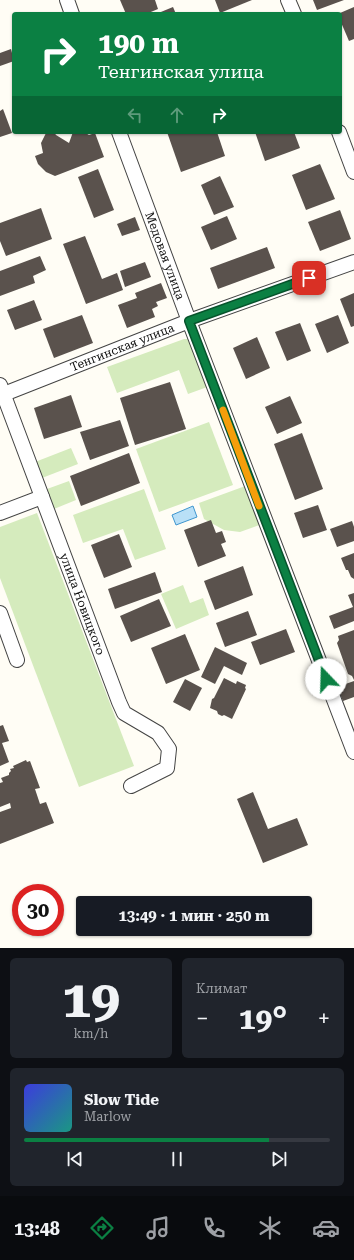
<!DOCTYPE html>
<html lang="ru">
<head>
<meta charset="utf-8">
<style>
  body { margin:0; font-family:"Roboto Serif",serif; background:#20242c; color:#f1f3f6; height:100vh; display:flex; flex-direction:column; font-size:15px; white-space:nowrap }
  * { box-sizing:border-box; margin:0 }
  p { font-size:13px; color:#9ea1a6 }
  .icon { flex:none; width:22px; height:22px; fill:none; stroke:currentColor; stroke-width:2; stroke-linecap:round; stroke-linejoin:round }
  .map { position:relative; height:948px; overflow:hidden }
  .details { display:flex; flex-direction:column; gap:10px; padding:10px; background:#0d0f14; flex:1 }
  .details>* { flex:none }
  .guide { position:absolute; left:12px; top:12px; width:330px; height:122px; border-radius:4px; box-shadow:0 1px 3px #0004; background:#0b8043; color:#fff; overflow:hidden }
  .speed { position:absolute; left:12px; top:884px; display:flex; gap:8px; font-size:20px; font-weight:700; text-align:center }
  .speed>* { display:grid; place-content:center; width:52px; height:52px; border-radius:50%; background:#171b24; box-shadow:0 1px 3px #0004; line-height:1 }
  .speed .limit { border:6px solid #d22; background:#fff; color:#111 }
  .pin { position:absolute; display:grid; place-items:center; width:34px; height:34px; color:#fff; margin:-17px; border-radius:8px; box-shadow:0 2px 6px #0006 }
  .me { position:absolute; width:44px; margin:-22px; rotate:339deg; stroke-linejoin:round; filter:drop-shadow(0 0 3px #0008) }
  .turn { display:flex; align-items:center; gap:14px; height:84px; padding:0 20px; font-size:18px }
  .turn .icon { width:52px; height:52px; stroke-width:2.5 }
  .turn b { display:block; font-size:28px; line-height:34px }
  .lanes { display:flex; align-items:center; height:38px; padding:0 20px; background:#0003; justify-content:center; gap:20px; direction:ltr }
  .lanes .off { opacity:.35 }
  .big { font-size:30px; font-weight:700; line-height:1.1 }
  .details .tile { flex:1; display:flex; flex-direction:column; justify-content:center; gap:6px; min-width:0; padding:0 14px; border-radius:6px; background:#20242c }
  .details .dial { align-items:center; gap:0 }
  .dial b { font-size:52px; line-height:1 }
  .song { display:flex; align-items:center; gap:12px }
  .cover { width:48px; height:48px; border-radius:6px; background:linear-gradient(135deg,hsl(240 70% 55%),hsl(170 70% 35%)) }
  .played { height:4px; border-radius:2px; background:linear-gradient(90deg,#0b8043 80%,#363941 80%) }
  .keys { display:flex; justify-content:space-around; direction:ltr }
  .heat { display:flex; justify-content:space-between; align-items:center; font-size:22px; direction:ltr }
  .details .tiles { flex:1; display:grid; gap:10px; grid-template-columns:1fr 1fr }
  .tile:last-child { grid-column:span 2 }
  .trip { position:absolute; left:76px; top:896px; width:236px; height:40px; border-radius:4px; background:#171b24; box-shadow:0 1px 3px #0004; font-weight:700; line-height:40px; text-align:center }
  .tab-bar { display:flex; height:64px; justify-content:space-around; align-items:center; background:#090b0e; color:#9ea1a6 }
  .tab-bar .icon { width:28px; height:28px }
  .tab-bar .current { color:#0b8043 }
  .tab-bar b { font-size:18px; color:#f1f3f6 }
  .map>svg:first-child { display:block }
</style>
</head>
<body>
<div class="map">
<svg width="354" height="948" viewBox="0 0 354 948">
  <rect width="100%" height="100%" fill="#fffdf5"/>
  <!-- green -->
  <g fill="#d5ebbd">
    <polygon points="184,339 191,339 210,386 188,394 179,370 117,393 107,367"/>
    <polygon points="209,422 233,485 159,512 136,449"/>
    <polygon points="71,448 78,464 42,478 35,462"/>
    <polygon points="69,481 76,500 54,509 47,489"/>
    <polygon points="248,485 262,524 240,532 224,530 204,519 199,503"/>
    <polygon points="144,489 166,549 135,560 123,529 83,543 73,515"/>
    <polygon points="37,513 134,766 79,787 0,578 0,527"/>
    <polygon points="183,585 190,603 203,598 209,615 176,629 161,594"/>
  </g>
  <!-- water -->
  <polygon fill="#b9e0f7" stroke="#3f96cf" points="193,506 197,517 176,525 172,515"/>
  <!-- building -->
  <g fill="#5a524d">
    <polygon points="120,0 155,0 158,9 146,14 126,14"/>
    <polygon points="215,0 252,0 220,13"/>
    <polygon points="313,0 344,0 317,10"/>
    <polygon points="173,7 176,14 156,14"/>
    <polygon points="354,7 354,39 349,41 340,20 340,13"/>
    <polygon points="11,49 14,61 0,66 0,53"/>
    <polygon points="3,109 12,133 0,137 0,111"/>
    <polygon points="48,132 54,132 56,135 69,143 73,132 84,132 89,135 95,133 104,157 55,176 46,172 38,164 35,156 43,153 41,143 46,133"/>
    <polygon points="167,132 217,132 225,156 181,172"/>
    <polygon points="255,132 294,132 300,148 265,161"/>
    <polygon points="320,164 335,199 306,210 292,175"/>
    <polygon points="98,169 114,210 94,218 78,177"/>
    <polygon points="220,176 234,207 214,215 201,185"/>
    <polygon points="41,208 52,239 6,256 0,241 0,223"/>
    <polygon points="340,210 351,239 320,251 308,222"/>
    <polygon points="227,216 237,239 211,250 201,227"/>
    <polygon points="135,217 140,230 122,236 117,224"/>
    <polygon points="85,236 102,279 117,273 123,290 86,304 63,244"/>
    <polygon points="267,247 275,268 218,289 210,268"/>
    <polygon points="40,256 46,270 33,276 35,283 0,296 0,271"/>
    <polygon points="145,262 151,277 125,287 120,271"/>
    <polygon points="161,283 167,298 156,302 158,306 152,309 155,317 127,328 118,305 137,298 135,293"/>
    <polygon points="354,293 354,326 351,327 340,299"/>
    <polygon points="34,300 42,320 15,330 7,310"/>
    <polygon points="82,315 93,343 54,358 43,329"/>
    <polygon points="338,315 349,343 327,353 315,324"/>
    <polygon points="300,323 311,351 287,361 275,332"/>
    <polygon points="257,337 270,368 246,379 233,348"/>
    <polygon points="170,382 186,429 135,445 120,398"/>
    <polygon points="71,395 82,427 44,439 34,408"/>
    <polygon points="290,396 302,423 277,434 265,407"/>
    <polygon points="120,420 129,446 90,460 80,432"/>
    <polygon points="302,433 323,489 295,500 274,444"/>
    <polygon points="129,453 140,483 81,506 70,476"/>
    <polygon points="318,505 327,530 303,538 294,513"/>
    <polygon points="211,520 216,533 222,531 226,542 221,544 226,556 198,567 184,530"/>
    <polygon points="352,521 354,527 354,541 337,547 330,529"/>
    <polygon points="119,534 132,567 104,578 91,545"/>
    <polygon points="354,553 354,579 351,577 348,570 346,570 341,558"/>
    <polygon points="243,566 253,595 215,610 204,581"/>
    <polygon points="155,572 162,592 115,609 108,589"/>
    <polygon points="354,593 354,621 334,629 329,616 353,607 348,595"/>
    <polygon points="159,599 171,626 131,642 120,616"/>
    <polygon points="248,611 257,635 225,647 216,623"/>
    <polygon points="286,629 295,652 260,665 251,642"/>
    <polygon points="354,630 354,680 352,676 348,674 337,643 339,640 338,636"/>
    <polygon points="185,634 200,670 166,684 151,648"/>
    <polygon points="215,647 247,663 242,675 224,666 215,684 201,677"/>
    <polygon points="224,678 236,684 237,681 246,685 245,688 246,689 232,719 224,715 222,716 218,714 217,711 210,708 212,699 214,698"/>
    <polygon points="185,679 202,688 190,711 173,702"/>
    <polygon points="354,681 354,697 343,701 337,687"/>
    <polygon points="3,725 9,741 2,743 9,762 0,766 0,726"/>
    <polygon points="26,760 27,762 30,761 40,788 35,789 40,804 46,802 54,823 0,844 0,812 11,808 10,803 0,807 0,783 3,782 1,778 9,775 9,773 11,771 10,769 14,768 13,766"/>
    <polygon points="253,792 268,829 297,818 308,845 263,863 237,799"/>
  </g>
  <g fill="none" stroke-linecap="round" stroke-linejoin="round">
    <!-- minor casing -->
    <g stroke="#444" stroke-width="16">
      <g id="minor">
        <polyline points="67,0 72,14"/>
        <polyline points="288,0 294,14"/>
        <path id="s1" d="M119,132L189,321L354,752"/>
        <polyline points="339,132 354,172"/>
        <path id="s2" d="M0,385L119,702L124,713L158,733L169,749L167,768L131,786"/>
        <path id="s3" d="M4,394L189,321L354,262"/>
        <polyline points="0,513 42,497"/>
        <polyline points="0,613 17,660"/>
      </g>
    </g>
    <!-- minor -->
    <use href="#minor" stroke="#fff" stroke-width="14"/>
  </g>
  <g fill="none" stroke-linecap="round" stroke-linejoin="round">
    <!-- route casing -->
    <g stroke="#07532c" stroke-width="10">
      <polyline id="route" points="309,278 189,321 326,679"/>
    </g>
    <!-- route -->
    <use href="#route" stroke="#0b8043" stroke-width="7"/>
    <!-- slow -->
    <polyline stroke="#f59e0b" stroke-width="7" points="223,410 259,506"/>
  </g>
  <g text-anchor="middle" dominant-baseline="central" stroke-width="4" stroke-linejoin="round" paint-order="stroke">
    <!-- street labels -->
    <g font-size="12" fill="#111" stroke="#fff">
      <text stroke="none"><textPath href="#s1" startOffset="132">Медовая улица</textPath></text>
      <text stroke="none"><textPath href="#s3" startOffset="127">Тенгинская улица</textPath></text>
      <text stroke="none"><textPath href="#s2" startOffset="234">улица Новицкого</textPath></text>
    </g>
  </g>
</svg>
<div class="speed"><div class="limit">30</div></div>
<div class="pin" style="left:309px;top:278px;background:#d93025"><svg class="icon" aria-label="arrive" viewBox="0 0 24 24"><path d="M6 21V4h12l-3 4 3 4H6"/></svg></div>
<svg class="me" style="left:326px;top:679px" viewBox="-20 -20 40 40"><circle r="19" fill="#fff"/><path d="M0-13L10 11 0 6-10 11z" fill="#0b8043"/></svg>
<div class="trip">13:49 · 1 мин · 250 m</div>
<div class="guide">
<div class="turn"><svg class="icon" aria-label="right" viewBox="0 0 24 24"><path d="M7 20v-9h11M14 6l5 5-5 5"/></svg><div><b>190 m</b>Тенгинская улица</div></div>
<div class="lanes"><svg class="icon off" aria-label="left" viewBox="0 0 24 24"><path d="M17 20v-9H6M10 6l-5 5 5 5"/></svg><svg class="icon off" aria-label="ahead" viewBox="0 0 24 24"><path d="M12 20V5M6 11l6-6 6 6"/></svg><svg class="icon" aria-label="right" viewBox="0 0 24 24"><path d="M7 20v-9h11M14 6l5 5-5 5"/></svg></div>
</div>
</div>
<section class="details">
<div class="tiles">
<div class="tile dial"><b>19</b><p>km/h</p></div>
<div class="tile"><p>Климат</p>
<div class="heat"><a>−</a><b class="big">19°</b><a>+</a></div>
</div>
<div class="tile">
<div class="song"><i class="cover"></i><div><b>Slow Tide</b><p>Marlow</p></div></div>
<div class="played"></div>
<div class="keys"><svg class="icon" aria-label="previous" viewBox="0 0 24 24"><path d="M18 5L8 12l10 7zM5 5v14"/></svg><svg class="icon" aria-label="pause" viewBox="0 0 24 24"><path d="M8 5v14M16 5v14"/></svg><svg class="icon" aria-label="next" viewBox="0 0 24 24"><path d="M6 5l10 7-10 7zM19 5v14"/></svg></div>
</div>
</div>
</section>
<nav class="tab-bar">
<b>13:48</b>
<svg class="icon current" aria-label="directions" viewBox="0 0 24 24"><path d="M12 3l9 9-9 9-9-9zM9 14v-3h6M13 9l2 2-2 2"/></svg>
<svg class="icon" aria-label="music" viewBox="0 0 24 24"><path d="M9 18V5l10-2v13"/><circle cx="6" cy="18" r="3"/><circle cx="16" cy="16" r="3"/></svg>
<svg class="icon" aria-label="phone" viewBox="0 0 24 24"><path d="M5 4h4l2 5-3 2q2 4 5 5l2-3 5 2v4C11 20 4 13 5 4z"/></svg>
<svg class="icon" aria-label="climate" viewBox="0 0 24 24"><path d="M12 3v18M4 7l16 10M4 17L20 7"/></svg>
<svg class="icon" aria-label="car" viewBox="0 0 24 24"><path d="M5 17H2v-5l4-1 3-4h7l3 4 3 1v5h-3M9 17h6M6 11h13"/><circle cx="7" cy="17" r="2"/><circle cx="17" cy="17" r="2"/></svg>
</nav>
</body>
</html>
